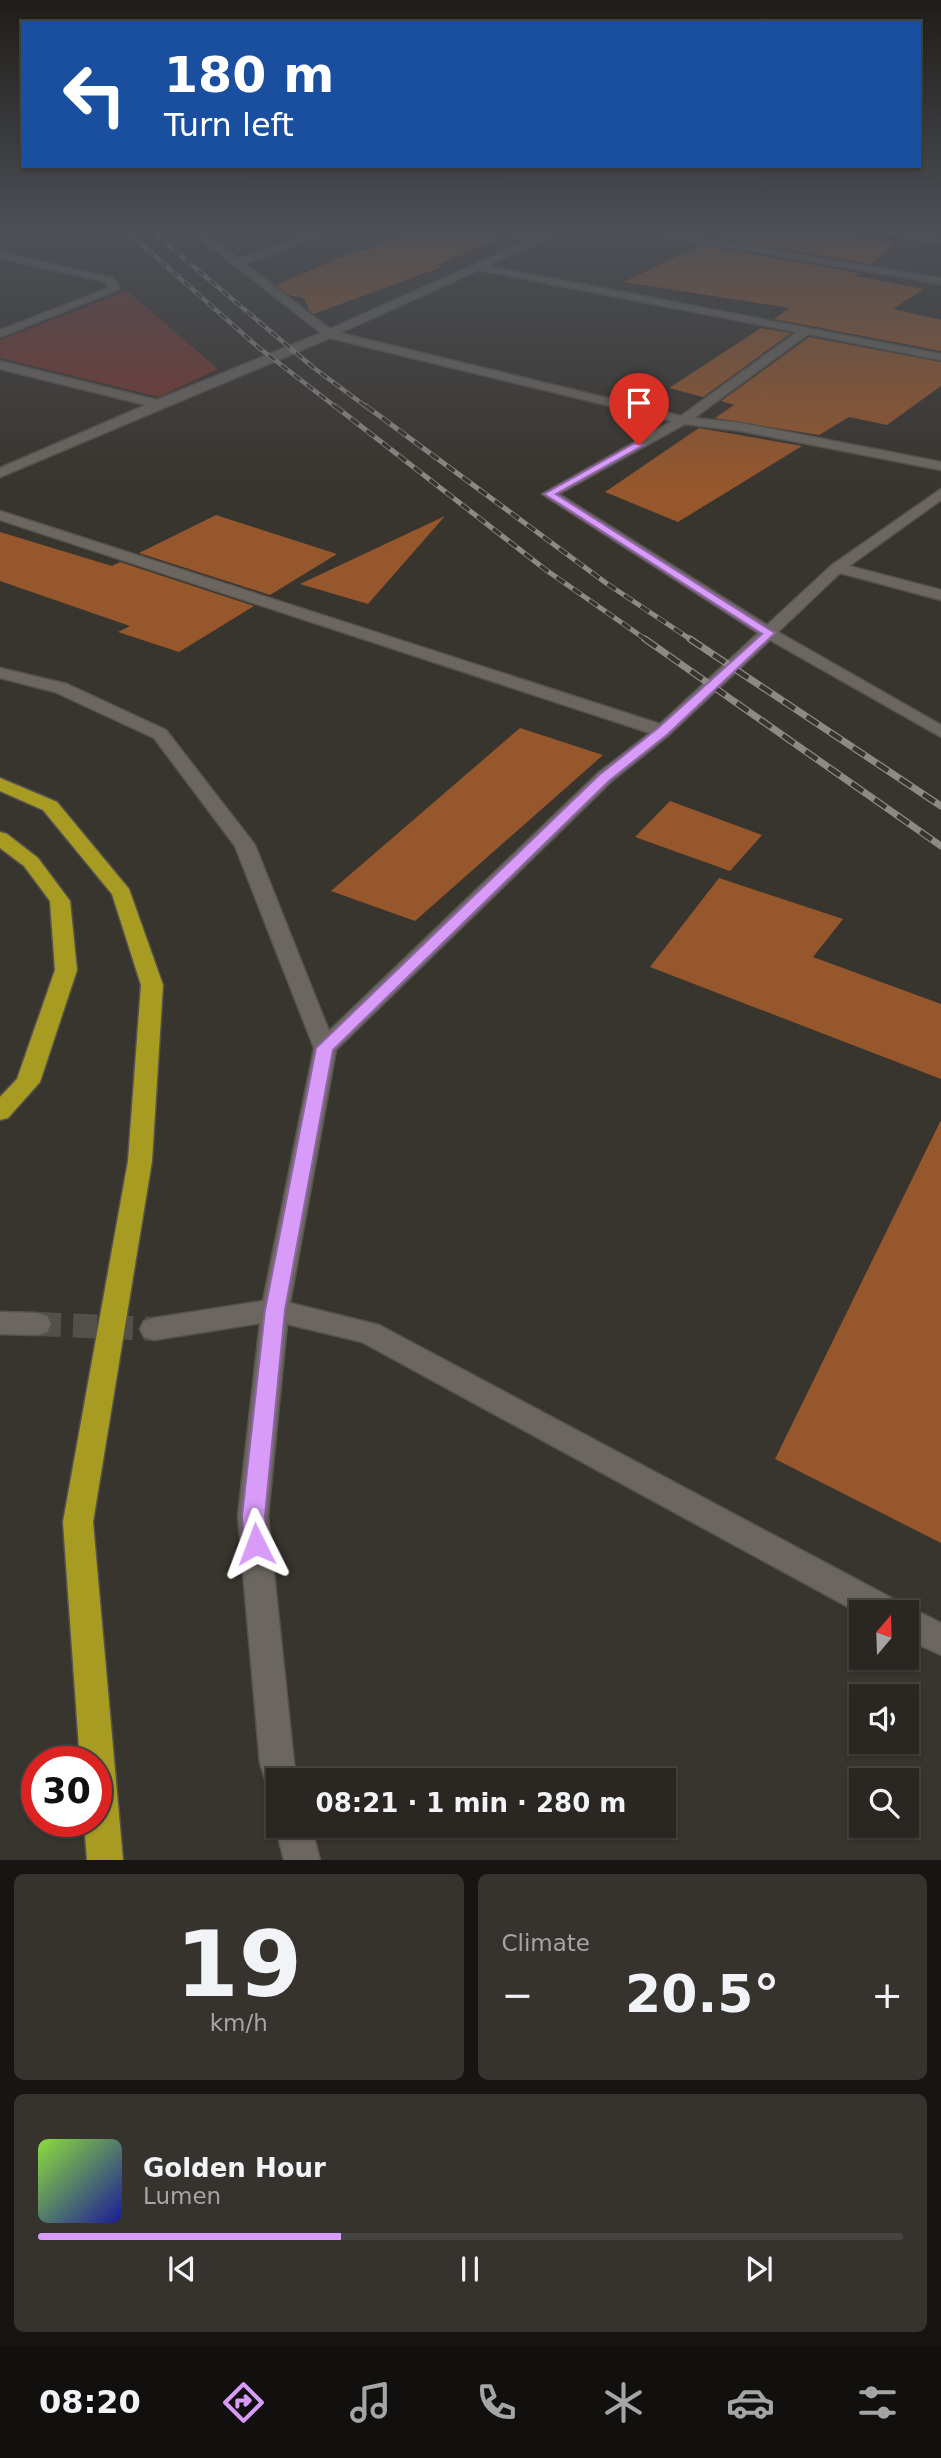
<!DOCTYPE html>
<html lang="en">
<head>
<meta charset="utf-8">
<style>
  body { margin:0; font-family:"DejaVu Sans",sans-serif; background:#36332f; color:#f1f3f6; height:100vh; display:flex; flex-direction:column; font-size:26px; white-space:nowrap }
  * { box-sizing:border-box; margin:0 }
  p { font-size:23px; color:#a5a5a5 }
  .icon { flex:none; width:38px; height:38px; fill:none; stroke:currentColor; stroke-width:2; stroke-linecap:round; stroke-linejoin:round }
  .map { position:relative; height:1860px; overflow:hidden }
  .panel { display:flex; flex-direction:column; gap:14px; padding:14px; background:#171513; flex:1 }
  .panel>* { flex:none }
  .hud { position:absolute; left:21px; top:21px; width:900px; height:147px; border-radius:0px; box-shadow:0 2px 5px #0004,0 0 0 2px #464440; background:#1a4fa0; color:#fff; overflow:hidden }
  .needle { width:46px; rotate:19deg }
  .tools { position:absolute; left:849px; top:1600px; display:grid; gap:14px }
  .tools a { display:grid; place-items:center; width:70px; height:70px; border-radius:0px; background:#2a2722; box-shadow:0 2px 5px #0004,0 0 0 2px #464440; font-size:35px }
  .speed { position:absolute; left:21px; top:1746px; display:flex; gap:14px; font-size:35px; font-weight:700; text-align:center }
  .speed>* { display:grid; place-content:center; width:91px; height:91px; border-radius:50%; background:#2a2722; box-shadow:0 2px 5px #0004,0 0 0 2px #464440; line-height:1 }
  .speed .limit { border:10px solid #d22; background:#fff; color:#111 }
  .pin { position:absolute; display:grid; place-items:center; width:60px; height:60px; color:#fff; margin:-72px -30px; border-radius:50% 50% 50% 0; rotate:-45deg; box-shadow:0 0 7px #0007 }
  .pin .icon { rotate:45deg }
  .me { position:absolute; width:77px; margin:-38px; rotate:357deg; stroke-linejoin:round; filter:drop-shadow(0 0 5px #0008) }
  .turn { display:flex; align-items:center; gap:24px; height:147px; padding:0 28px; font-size:32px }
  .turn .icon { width:91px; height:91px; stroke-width:2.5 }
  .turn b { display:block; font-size:49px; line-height:60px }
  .big { font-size:52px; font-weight:600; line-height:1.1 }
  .panel .widget { flex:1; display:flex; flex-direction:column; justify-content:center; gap:10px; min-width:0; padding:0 24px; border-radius:10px; background:#36332f }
  .panel .dial { align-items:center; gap:0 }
  .dial b { font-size:91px; line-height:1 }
  .song { display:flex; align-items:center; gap:21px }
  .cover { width:84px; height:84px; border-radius:10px; background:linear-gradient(135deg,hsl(90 70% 55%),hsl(240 70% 35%)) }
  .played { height:7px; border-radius:4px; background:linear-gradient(90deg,#d89bf8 35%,#464440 35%) }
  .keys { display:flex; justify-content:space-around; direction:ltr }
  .heat { display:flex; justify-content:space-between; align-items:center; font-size:38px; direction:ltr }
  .panel .tiles { flex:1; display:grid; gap:14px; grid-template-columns:1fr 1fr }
  .widget:last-child { grid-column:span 2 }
  .trip { position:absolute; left:266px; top:1768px; width:410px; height:70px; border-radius:0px; background:#2a2722; box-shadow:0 2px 5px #0004,0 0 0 2px #464440; font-weight:600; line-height:70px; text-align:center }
  .tab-bar { display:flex; height:112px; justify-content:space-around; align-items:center; background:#11100e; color:#a5a5a5 }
  .tab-bar .icon { width:49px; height:49px }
  .tab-bar .current { color:#d89bf8 }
  .tab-bar b { font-size:32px; color:#f1f3f6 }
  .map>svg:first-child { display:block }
</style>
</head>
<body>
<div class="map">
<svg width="941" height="1860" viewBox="0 0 941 1860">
  <rect width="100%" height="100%" fill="#38342e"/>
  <!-- green -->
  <polygon fill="#763730" points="127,291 218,369 159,397 0,358 0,340"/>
  <!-- building -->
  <g fill="#96572c">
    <polygon points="414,229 478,229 504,237 436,265 444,266 314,314 309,310 304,298 289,295 276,285 361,249 367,250"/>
    <polygon points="736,229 807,229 895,244 870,264 716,238"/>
    <polygon points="701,245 859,273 855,276 924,289 893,309 941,320 941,351 774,319 790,308 624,282"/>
    <polygon points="761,328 791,333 703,397 669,388"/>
    <polygon points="809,337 941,362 941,386 887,425 849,417 819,435 715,418 734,405 721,401"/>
    <polygon points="699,428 802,446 678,522 605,492"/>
    <polygon points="216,515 337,554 270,595 139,553"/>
    <polygon points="445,516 368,604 300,584"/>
    <polygon points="0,532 112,566 120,562 254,606 179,652 118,632 130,626 0,581"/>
    <polygon points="520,728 603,755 415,921 331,891"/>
    <polygon points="670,801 762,835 730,871 635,837"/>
    <polygon points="719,878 843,919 813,957 941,1004 941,1079 650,967"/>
    <polygon points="941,1120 941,1543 775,1459"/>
  </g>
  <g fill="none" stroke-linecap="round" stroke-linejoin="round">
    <!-- street-tunnel -->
    <polyline stroke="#53504a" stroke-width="24" stroke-dasharray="24 12" stroke-linecap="butt" points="37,1324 154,1329"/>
    <!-- street casing -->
    <g stroke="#56524d" stroke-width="3">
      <g id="street">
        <path d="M188,229H199L239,259L321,229H334L245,264L330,329L529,240L481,229C498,229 526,237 538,236C548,234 555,229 566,229L488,266L941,354V360L808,334L694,418L741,423L941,462V470L741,431L685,424L559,494L767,625L832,565L941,489V500L849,566L941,590V600L840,573L778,632L941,725V737L770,640L669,735L612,781L336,1050L290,1303L379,1325L899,1602L902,1608L917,1611L941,1623V1655L906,1639V1612H861V1614L362,1342L287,1324L268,1516L294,1763L298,1780H278V1796L269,1792L260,1763L238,1516L260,1323L154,1340L144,1337L140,1329L144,1321L154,1318L263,1301L314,1048L235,846L154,738L55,692L0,678V668L67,684L166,730L255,845L329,1031L598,773L650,733L0,520V511L660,724L758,633L542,494L672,421L330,338L0,477V468L146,405L0,369V361L157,400L321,333ZM479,270L797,332L681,416L340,333Z"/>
        <polygon points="623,229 644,229 941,278 941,284"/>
        <polygon points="859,229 881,229 941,238 941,244"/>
        <polygon points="0,252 113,278 120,289 0,337 0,330 109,288 105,282 0,258"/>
        <polygon points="0,1312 37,1313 47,1316 51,1324 47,1332 37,1335 0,1334"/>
        <polygon points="278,1818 278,1825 311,1825 320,1860 284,1860 275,1825"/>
      </g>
    </g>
    <!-- highway casing -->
    <g stroke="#56524d" stroke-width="3">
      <g id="highway">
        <polygon points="0,778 57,802 129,889 163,985 152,1161 93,1522 123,1860 87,1860 84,1822 96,1822 96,1762 80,1762 63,1522 128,1161 141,985 112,894 43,810 0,791"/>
        <polygon points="0,832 7,834 38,858 70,901 77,970 40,1082 8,1118 0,1120 0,1097 17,1079 55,970 50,901 24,866 0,848"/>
      </g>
    </g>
    <!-- street -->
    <use href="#street" fill="#6b6760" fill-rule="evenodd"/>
    <!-- highway -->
    <use href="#highway" fill="#a89b22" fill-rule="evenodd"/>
    <!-- rail-far2 casing -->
    <g stroke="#8d8984" stroke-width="4.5">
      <g id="rail-far2">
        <polyline points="124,229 258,347 337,408"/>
        <polyline points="149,229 314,368 368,408"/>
      </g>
    </g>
    <!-- rail-far1 casing -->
    <g stroke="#8d8984" stroke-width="5">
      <g id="rail-far1">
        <polyline points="335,406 546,570 648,641"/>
        <polyline points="366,406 606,583 693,641"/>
      </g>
    </g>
    <!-- rail casing -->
    <g stroke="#8d8984" stroke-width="7">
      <g id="rail">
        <polyline points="645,639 941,846"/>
        <polyline points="690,639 941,806"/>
      </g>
    </g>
    <!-- rail-far2 -->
    <use href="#rail-far2" stroke="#38342e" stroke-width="2.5" stroke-dasharray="8" stroke-linecap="butt"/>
    <!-- rail-far1 -->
    <use href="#rail-far1" stroke="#38342e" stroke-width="3.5" stroke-dasharray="10" stroke-linecap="butt"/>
    <!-- rail -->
    <use href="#rail" stroke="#38342e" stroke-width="4.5" stroke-dasharray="14" stroke-linecap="butt"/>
  </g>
  <!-- sky -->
  <linearGradient id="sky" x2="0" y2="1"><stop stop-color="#1f1d19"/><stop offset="0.47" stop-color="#4d5057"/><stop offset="1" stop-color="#4d5057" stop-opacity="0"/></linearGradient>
  <rect width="941" height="489" fill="url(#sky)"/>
  <!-- route -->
  <polygon fill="#d89bf8" stroke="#8c65a1" stroke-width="2" points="635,443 644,445 556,494 775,633 668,734 609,781 333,1050 285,1310 265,1516 268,1544 264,1551 256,1554 248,1551 244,1544 242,1516 265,1310 316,1048 599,775 658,728 762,634 544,494"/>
</svg>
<div class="tools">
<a><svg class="needle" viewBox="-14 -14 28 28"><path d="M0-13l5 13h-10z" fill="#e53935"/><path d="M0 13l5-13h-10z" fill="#a5a5a5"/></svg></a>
<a><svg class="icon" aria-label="sound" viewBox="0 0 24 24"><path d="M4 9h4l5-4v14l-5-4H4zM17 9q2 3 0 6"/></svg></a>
<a><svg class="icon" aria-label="search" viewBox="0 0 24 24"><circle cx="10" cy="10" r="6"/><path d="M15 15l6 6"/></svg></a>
</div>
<div class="speed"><div class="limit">30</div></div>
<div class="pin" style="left:639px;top:445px;background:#d93025"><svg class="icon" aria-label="arrive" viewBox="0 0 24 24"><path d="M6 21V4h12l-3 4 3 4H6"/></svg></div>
<svg class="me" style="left:256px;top:1544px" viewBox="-20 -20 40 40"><path d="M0-17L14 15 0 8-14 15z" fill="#d89bf8" stroke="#fff" stroke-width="4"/></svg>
<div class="trip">08:21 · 1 min · 280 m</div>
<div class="hud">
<div class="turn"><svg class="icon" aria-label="left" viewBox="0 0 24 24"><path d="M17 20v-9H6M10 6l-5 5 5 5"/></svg><div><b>180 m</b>Turn left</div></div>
</div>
</div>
<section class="panel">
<div class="tiles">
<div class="widget dial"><b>19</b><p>km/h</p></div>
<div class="widget"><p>Climate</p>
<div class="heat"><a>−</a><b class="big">20.5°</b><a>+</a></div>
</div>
<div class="widget">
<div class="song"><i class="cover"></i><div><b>Golden Hour</b><p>Lumen</p></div></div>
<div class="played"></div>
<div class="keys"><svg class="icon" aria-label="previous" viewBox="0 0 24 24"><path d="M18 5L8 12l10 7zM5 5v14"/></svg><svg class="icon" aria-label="pause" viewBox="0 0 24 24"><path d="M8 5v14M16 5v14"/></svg><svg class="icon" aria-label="next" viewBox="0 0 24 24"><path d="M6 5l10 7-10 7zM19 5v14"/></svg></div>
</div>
</div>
</section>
<nav class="tab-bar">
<b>08:20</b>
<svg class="icon current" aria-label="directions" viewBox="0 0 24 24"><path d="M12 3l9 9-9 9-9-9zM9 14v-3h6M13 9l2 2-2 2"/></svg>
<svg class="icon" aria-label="music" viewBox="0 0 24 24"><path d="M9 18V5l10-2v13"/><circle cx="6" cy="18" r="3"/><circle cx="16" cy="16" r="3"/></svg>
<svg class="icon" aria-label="phone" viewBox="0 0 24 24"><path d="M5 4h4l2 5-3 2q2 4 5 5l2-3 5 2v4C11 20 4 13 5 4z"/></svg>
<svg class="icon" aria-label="climate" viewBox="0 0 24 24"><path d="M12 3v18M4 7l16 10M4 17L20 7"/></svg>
<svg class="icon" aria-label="car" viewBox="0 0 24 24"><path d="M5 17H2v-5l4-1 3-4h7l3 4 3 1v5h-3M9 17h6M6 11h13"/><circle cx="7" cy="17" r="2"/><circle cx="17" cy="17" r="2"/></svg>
<svg class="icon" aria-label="filters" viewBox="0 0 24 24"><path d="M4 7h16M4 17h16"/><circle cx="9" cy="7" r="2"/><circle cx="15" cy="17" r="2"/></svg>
</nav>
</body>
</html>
